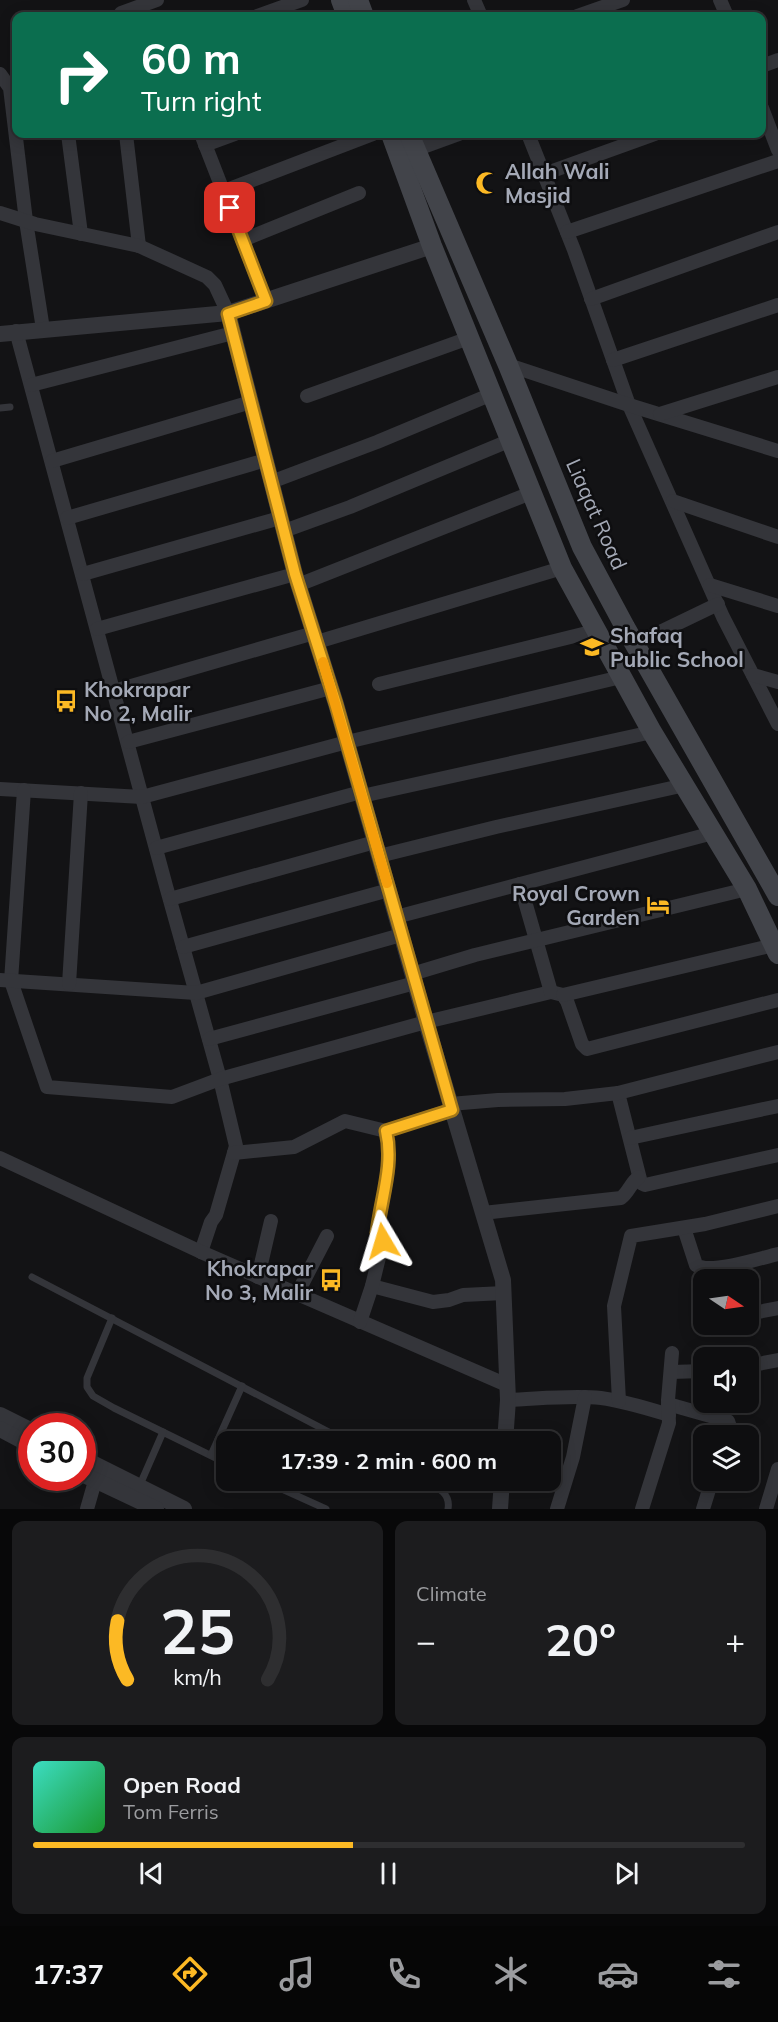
<!DOCTYPE html>
<html lang="en">
<head>
<meta charset="utf-8">
<style>
  body { margin:0; font-family:Mulish,sans-serif; background:#1c1c1e; color:#f1f3f6; height:100vh; display:flex; flex-direction:column; font-size:22px; white-space:nowrap }
  * { box-sizing:border-box; margin:0 }
  p { font-size:20px; color:#9b9c9f }
  .icon { flex:none; width:33px; height:33px; fill:none; stroke:currentColor; stroke-width:2; stroke-linecap:round; stroke-linejoin:round }
  .map { position:relative; height:1509px; overflow:hidden }
  .details { display:flex; flex-direction:column; gap:12px; padding:12px; background:#080809; flex:1 }
  .details>* { flex:none }
  .top-card { position:absolute; left:12px; top:12px; width:754px; height:126px; border-radius:12px; box-shadow:0 3px 15px #0003,0 0 0 2px #2e2e30; background:#0b6e4f; color:#fff; overflow:hidden }
  .needle { width:39px; rotate:103deg }
  .buttons { position:absolute; left:693px; top:1269px; display:grid; gap:12px }
  .buttons a { display:grid; place-items:center; width:66px; height:66px; border-radius:12px; background:#0e0e10; box-shadow:0 3px 15px #0003,0 0 0 2px #2e2e30; font-size:30px }
  .speed { position:absolute; left:18px; top:1413px; display:flex; gap:12px; font-size:30px; font-weight:700; text-align:center }
  .speed>* { display:grid; place-content:center; width:78px; height:78px; border-radius:50%; background:#0e0e10; box-shadow:0 3px 15px #0003,0 0 0 2px #2e2e30; line-height:1 }
  .speed .limit { border:9px solid #d22; background:#fff; color:#111 }
  .pin { position:absolute; display:grid; place-items:center; width:51px; height:51px; color:#fff; margin:-26px; border-radius:12px; box-shadow:0 3px 9px #0006 }
  .me { position:absolute; width:66px; margin:-33px; rotate:353deg; stroke-linejoin:round; filter:drop-shadow(0 0 4px #0008) }
  .turn { display:flex; align-items:center; gap:21px; height:126px; padding:0 30px; font-size:27px }
  .turn .icon { width:78px; height:78px; stroke-width:2.5 }
  .turn b { display:block; font-size:42px; line-height:51px }
  .big { font-size:45px; font-weight:700; line-height:1.1 }
  .details .card { flex:1; display:flex; flex-direction:column; justify-content:center; gap:9px; min-width:0; padding:0 21px; border-radius:12px; background:#1c1c1e }
  .details .dial { align-items:center; gap:0 }
  .dial svg { height:156px; overflow:visible; fill:none; stroke:#2e2e30; stroke-width:7; stroke-linecap:round; text-anchor:middle }
  .dial text { fill:#f1f3f6; stroke:none }
  .song { display:flex; align-items:center; gap:18px }
  .cover { width:72px; height:72px; border-radius:9px; background:linear-gradient(135deg,hsl(170 70% 55%),hsl(130 70% 35%)) }
  .played { height:6px; border-radius:3px; background:linear-gradient(90deg,#fcb924 45%,#2e2e30 45%) }
  .keys { display:flex; justify-content:space-around; direction:ltr }
  .heat { display:flex; justify-content:space-between; align-items:center; font-size:33px; direction:ltr }
  .details .tiles { flex:1; display:grid; gap:12px; grid-template-columns:1fr 1fr }
  .card:last-child { grid-column:span 2 }
  .trip { position:absolute; left:216px; top:1431px; width:345px; height:60px; border-radius:12px; background:#0e0e10; box-shadow:0 3px 15px #0003,0 0 0 2px #2e2e30; font-weight:700; line-height:60px; text-align:center }
  .dock { display:flex; height:96px; justify-content:space-around; align-items:center; background:#060606; color:#9b9c9f }
  .dock .icon { width:42px; height:42px }
  .dock .current { color:#fcb924 }
  .dock b { font-size:27px; color:#f1f3f6 }
  .map>svg:first-child { display:block }
</style>
</head>
<body>
<div class="map">
<svg width="778" height="1509" viewBox="0 0 778 1509">
  <rect width="100%" height="100%" fill="#131315"/>
  <g fill="none" stroke-linecap="round" stroke-linejoin="round">
    <!-- service -->
    <g stroke="#34353a" stroke-width="7">
      <polyline points="0,408 10,407"/>
      <polyline points="32,1277 348,1442"/>
      <polyline points="112,1318 87,1378 87,1387 93,1396 114,1408 226,1463"/>
      <polyline points="211,1455 242,1386"/>
      <polyline points="262,1480 326,1509"/>
      <path d="M423,1480C436,1487 451,1492 448,1509"/>
      <polyline points="139,1487 163,1432"/>
    </g>
    <!-- minor -->
    <g stroke="#34353a" stroke-width="14">
      <polyline points="474,0 481,16"/>
      <polyline points="720,0 727,16"/>
      <polyline points="121,13 157,0"/>
      <polyline points="257,16 302,0"/>
      <polyline points="577,16 623,0"/>
      <polyline points="762,66 778,60"/>
      <polyline points="0,74 10,88 26,221 43,329"/>
      <polyline points="762,108 778,150"/>
      <polyline points="68,134 81,234"/>
      <polyline points="126,134 139,246"/>
      <polyline points="201,134 266,301"/>
      <polyline points="528,134 574,250 629,405 723,617 778,724"/>
      <polyline points="205,145 235,134"/>
      <polyline points="415,150 459,134"/>
      <polyline points="544,174 655,134"/>
      <polyline points="224,191 373,134"/>
      <polyline points="0,213 35,224 139,246 207,277 215,285 228,313"/>
      <polyline points="567,232 778,161"/>
      <polyline points="243,240 359,193"/>
      <polyline points="591,299 778,232"/>
      <polyline points="16,331 166,886 220,1079 236,1146 216,1215 211,1222 201,1252"/>
      <polyline points="613,360 778,305"/>
      <polyline points="508,365 629,405 778,451"/>
      <polyline points="31,385 233,333"/>
      <polyline points="307,396 469,338"/>
      <polyline points="660,414 778,377"/>
      <polyline points="52,461 251,402"/>
      <polyline points="271,482 377,442 492,394"/>
      <polyline points="673,501 778,537"/>
      <polyline points="67,518 266,460"/>
      <polyline points="284,531 350,507 511,440"/>
      <polyline points="83,574 280,518"/>
      <polyline points="298,585 531,493"/>
      <polyline points="710,585 778,606"/>
      <polyline points="97,629 295,574"/>
      <polyline points="317,642 562,568"/>
      <polyline points="635,644 718,604"/>
      <polyline points="753,675 778,682"/>
      <polyline points="379,684 595,631"/>
      <polyline points="114,691 314,633"/>
      <polyline points="128,742 331,688"/>
      <polyline points="0,789 142,797 347,742 621,677"/>
      <polyline points="24,790 11,981 47,1087 172,1097 220,1079 426,1022 551,992 563,995 567,1001 582,1044 587,1049 778,1000"/>
      <polyline points="362,796 652,732"/>
      <polyline points="156,848 361,792"/>
      <polyline points="379,856 496,827 685,785"/>
      <polyline points="520,884 551,992"/>
      <polyline points="170,899 375,842"/>
      <polyline points="396,917 713,833"/>
      <polyline points="183,947 389,890"/>
      <polyline points="412,974 475,955 747,889"/>
      <polyline points="0,980 196,993 401,935"/>
      <polyline points="69,984 81,793"/>
      <polyline points="563,995 774,945"/>
      <polyline points="209,1039 415,983"/>
      <polyline points="618,1093 641,1183 645,1185 778,1155"/>
      <polyline points="450,1104 498,1100 565,1099 618,1093 778,1052"/>
      <polyline points="630,1138 778,1106"/>
      <polyline points="234,1153 294,1147 345,1121 386,1131 451,1110"/>
      <polyline points="0,1158 201,1252 507,1385"/>
      <path d="M483,1213L621,1198C629,1192 631,1182 639,1177"/>
      <path d="M684,1228L696,1265C710,1275 760,1258 778,1254"/>
      <polyline points="258,1277 271,1221"/>
      <polyline points="372,1286 433,1302 449,1300 463,1295 504,1293"/>
      <polyline points="297,1294 327,1236"/>
      <polyline points="748,1314 778,1308"/>
      <path d="M360,1322L372,1286L383,1241L377,1233C381,1199 394,1165 386,1131"/>
      <polyline points="748,1366 778,1360"/>
      <polyline points="671,1372 704,1371"/>
      <path d="M508,1400C538,1399 570,1395 601,1398C624,1401 646,1408 669,1415"/>
      <polyline points="619,1401 614,1306 631,1236 705,1224 778,1206"/>
      <polyline points="668,1404 728,1421 730,1427 727,1436"/>
      <polyline points="87,1509 95,1481 101,1472"/>
      <polyline points="557,1509 573,1457 585,1397"/>
      <polyline points="642,1509 669,1423 668,1400 672,1353"/>
      <polyline points="703,1509 712,1480"/>
      <polyline points="766,1509 778,1469"/>
    </g>
    <!-- tertiary -->
    <g stroke="#34353a" stroke-width="16">
      <polyline points="228,313 295,574 336,704 426,1022 503,1280 508,1400 505,1442"/>
      <polyline points="0,334 228,313 432,246"/>
      <polyline points="0,1415 32,1431"/>
      <polyline points="0,1429 32,1446"/>
      <polyline points="82,1458 184,1509"/>
      <polyline points="82,1474 156,1509"/>
      <polyline points="500,1509 502,1480"/>
    </g>
    <!-- secondary -->
    <g stroke="#42444a" stroke-width="20">
      <polyline points="341,0 347,16"/>
      <polyline points="358,0 364,16"/>
      <polyline points="391,134 432,246 562,568 652,732 747,889 778,954"/>
      <polyline points="409,134 508,365 582,547 625,627 778,896"/>
    </g>
  </g>
  <g fill="none" stroke-linecap="round" stroke-linejoin="round">
    <!-- route casing -->
    <g stroke="#a47817" stroke-width="15">
      <path id="route" d="M230,208L266,301L228,314L295,574L336,704L452,1110L386,1131C394,1165 381,1198 377,1233L383,1241"/>
    </g>
    <!-- route -->
    <use href="#route" stroke="#fcb924" stroke-width="10"/>
    <!-- slow -->
    <polyline stroke="#f59e0b" stroke-width="10" points="323,662 387,883"/>
  </g>
  <!-- icons -->
  <defs>
    <g id="mosque-bare" transform="scale(1.8)"><path d="M3.5-4.9A6 6 0 1 0 3.5 4.9A5 5 0 1 1 3.5-4.9Z" fill="#fcb924" stroke="#0e0e10" stroke-width="2.5" paint-order="stroke"/></g>
    <g id="school-bare" transform="scale(1.8)"><path d="M0-5L7-2L0 1L-7-2ZM-4 1L0 2.5L4 1V4Q0 6-4 4Z" fill="#fcb924" stroke="#0e0e10" stroke-width="2.5" paint-order="stroke"/></g>
    <g id="bus-bare" transform="scale(1.8)"><path d="M-5-6H5V4H4V6H2V4H-2V6H-4V4H-5ZM-3.5-4V0h7V-4ZM-3.5 1.2v1.5H-2V1.2ZM2 1.2v1.5H3.5V1.2Z" fill="#fcb924" stroke="#0e0e10" stroke-width="2.5" paint-order="stroke"/></g>
    <g id="hotel-bare" transform="scale(1.8)"><path d="M-6-4.5h1.5V1H6V5H4.5V3h-9V5H-6ZM-4 0a1.8 1.8 0 1 1 3.6 0ZM.5 0V-2.5h3Q6-2.5 6 0Z" fill="#fcb924" stroke="#0e0e10" stroke-width="2.5" paint-order="stroke"/></g>
  </defs>
  <g fill-rule="evenodd">
    <use href="#mosque-bare" x="487" y="183"/>
    <use href="#school-bare" x="592" y="647"/>
    <use href="#bus-bare" x="66" y="701"/>
    <use href="#hotel-bare" x="658" y="905"/>
    <use href="#bus-bare" x="331" y="1280"/>
  </g>
  <g text-anchor="middle" dominant-baseline="central" stroke-width="5" stroke-linejoin="round" paint-order="stroke">
    <!-- poi labels -->
    <g font-size="21" font-weight="bold" fill="#a4a9b6" stroke="#0e0e10" text-anchor="start">
      <text x="505" y="171">Allah Wali<tspan x="505" dy="24">Masjid</tspan></text>
      <text x="610" y="635">Shafaq<tspan x="610" dy="24">Public School</tspan></text>
      <text x="84" y="689">Khokrapar<tspan x="84" dy="24">No 2, Malir</tspan></text>
      <text x="640" y="893" text-anchor="end">Royal Crown<tspan x="640" dy="24">Garden</tspan></text>
      <text x="313" y="1268" text-anchor="end">Khokrapar<tspan x="313" dy="24">No 3, Malir</tspan></text>
    </g>
    <!-- street labels -->
    <g font-size="21" fill="#a4a9b6" stroke="#0e0e10">
      <text transform="translate(597 514) rotate(66)">Liaqat Road</text>
    </g>
  </g>
</svg>
<div class="buttons">
<a><svg class="needle" viewBox="-14 -14 28 28"><path d="M0-13l5 13h-10z" fill="#e53935"/><path d="M0 13l5-13h-10z" fill="#9b9c9f"/></svg></a>
<a><svg class="icon" aria-label="sound" viewBox="0 0 24 24"><path d="M4 9h4l5-4v14l-5-4H4zM17 9q2 3 0 6"/></svg></a>
<a><svg class="icon" aria-label="layers" viewBox="0 0 24 24"><path d="M12 4l9 5-9 5-9-5zM3 14l9 5 9-5"/></svg></a>
</div>
<div class="speed"><div class="limit">30</div></div>
<div class="pin" style="left:230px;top:208px;background:#d93025"><svg class="icon" aria-label="arrive" viewBox="0 0 24 24"><path d="M6 21V4h12l-3 4 3 4H6"/></svg></div>
<svg class="me" style="left:383px;top:1241px" viewBox="-20 -20 40 40"><path d="M0-17L14 15 0 8-14 15z" fill="#fcb924" stroke="#fff" stroke-width="4"/></svg>
<div class="trip">17:39 · 2 min · 600 m</div>
<div class="top-card">
<div class="turn"><svg class="icon" aria-label="right" viewBox="0 0 24 24"><path d="M7 20v-9h11M14 6l5 5-5 5"/></svg><div><b>60 m</b>Turn right</div></div>
</div>
</div>
<section class="details">
<div class="tiles">
<div class="card dial"><svg viewBox="0 0 100 80">
<path d="M14 69A42 42 0 1 1 86 69"/>
<path d="M14 69A42 42 0 0 1 9 39" stroke="#fcb924"/>
<text x="50" y="56" font-size="32" font-weight="700">25</text>
<text x="50" y="72" font-size="11">km/h</text>
</svg></div>
<div class="card"><p>Climate</p>
<div class="heat"><a>−</a><b class="big">20°</b><a>+</a></div>
</div>
<div class="card">
<div class="song"><i class="cover"></i><div><b>Open Road</b><p>Tom Ferris</p></div></div>
<div class="played"></div>
<div class="keys"><svg class="icon" aria-label="previous" viewBox="0 0 24 24"><path d="M18 5L8 12l10 7zM5 5v14"/></svg><svg class="icon" aria-label="pause" viewBox="0 0 24 24"><path d="M8 5v14M16 5v14"/></svg><svg class="icon" aria-label="next" viewBox="0 0 24 24"><path d="M6 5l10 7-10 7zM19 5v14"/></svg></div>
</div>
</div>
</section>
<nav class="dock">
<b>17:37</b>
<svg class="icon current" aria-label="directions" viewBox="0 0 24 24"><path d="M12 3l9 9-9 9-9-9zM9 14v-3h6M13 9l2 2-2 2"/></svg>
<svg class="icon" aria-label="music" viewBox="0 0 24 24"><path d="M9 18V5l10-2v13"/><circle cx="6" cy="18" r="3"/><circle cx="16" cy="16" r="3"/></svg>
<svg class="icon" aria-label="phone" viewBox="0 0 24 24"><path d="M5 4h4l2 5-3 2q2 4 5 5l2-3 5 2v4C11 20 4 13 5 4z"/></svg>
<svg class="icon" aria-label="climate" viewBox="0 0 24 24"><path d="M12 3v18M4 7l16 10M4 17L20 7"/></svg>
<svg class="icon" aria-label="car" viewBox="0 0 24 24"><path d="M5 17H2v-5l4-1 3-4h7l3 4 3 1v5h-3M9 17h6M6 11h13"/><circle cx="7" cy="17" r="2"/><circle cx="17" cy="17" r="2"/></svg>
<svg class="icon" aria-label="filters" viewBox="0 0 24 24"><path d="M4 7h16M4 17h16"/><circle cx="9" cy="7" r="2"/><circle cx="15" cy="17" r="2"/></svg>
</nav>
</body>
</html>
